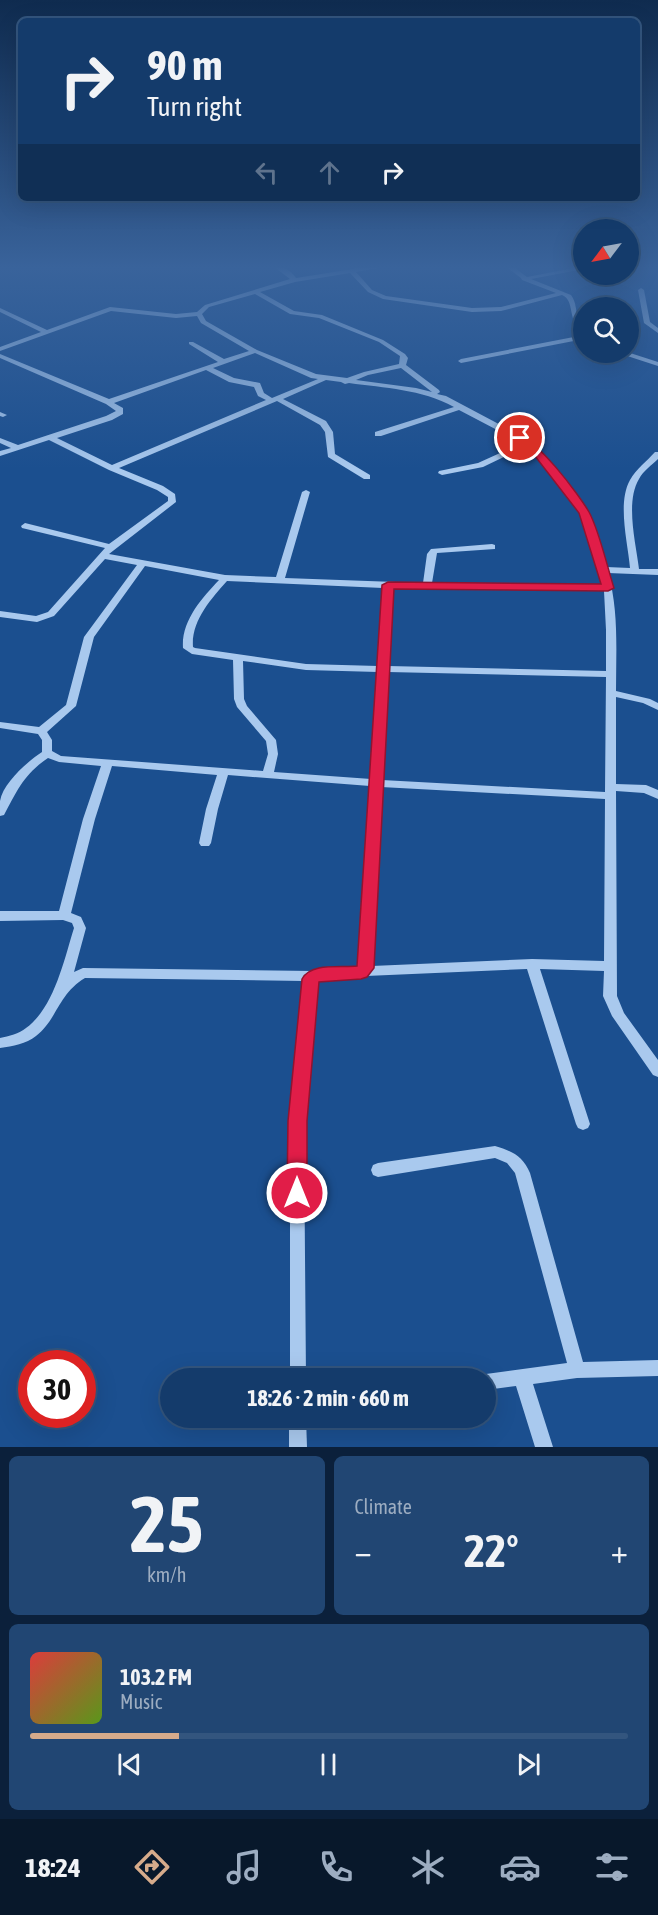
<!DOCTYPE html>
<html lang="en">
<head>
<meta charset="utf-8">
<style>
  body { margin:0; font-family:"Asap Condensed",sans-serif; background:#214673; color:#f1f3f6; height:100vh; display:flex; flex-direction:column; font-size:22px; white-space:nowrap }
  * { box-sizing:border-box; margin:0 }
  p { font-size:20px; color:#9dadc1 }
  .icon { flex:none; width:33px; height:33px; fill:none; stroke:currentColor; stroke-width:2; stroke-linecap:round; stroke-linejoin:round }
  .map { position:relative; height:1447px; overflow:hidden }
  .sheet { display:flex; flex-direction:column; gap:9px; padding:9px; background:#0b203b; flex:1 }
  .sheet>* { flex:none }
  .banner { position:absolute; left:18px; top:18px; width:622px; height:183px; border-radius:9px; box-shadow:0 6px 24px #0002,0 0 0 2px #33557e; background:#143b6b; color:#f1f3f6; overflow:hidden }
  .needle { width:39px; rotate:238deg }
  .tools { position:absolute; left:573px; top:219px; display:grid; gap:12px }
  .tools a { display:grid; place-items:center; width:66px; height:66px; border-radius:50%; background:#143b6b; box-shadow:0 6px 24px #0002,0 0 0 2px #33557e; font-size:30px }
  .speed { position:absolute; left:18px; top:1350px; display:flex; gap:12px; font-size:30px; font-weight:700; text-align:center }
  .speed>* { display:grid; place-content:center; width:78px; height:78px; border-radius:50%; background:#143b6b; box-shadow:0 6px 24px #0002,0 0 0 2px #33557e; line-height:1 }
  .speed .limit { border:9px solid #d22; background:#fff; color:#111 }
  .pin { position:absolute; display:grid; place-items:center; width:51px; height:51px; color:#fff; margin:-26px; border:3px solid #fff; border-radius:50%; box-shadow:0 2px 6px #0007 }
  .me { position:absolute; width:66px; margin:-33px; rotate:0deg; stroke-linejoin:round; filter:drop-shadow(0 0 4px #0008) }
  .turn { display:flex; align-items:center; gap:21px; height:126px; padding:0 30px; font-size:27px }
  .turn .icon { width:78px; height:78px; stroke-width:2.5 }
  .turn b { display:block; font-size:42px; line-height:51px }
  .lanes { display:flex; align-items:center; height:57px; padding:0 30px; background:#0003; justify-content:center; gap:30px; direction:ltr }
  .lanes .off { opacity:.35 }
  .big { font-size:45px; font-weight:700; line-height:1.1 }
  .sheet .tile { flex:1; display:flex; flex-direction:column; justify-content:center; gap:9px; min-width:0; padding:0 21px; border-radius:9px; background:#214673 }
  .sheet .dial { align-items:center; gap:0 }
  .dial b { font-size:78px; line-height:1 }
  .song { display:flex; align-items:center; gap:18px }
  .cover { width:72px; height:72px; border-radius:9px; background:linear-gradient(135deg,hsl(0 70% 55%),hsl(90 70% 35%)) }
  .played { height:6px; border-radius:3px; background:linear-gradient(90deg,#d6ab8b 25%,#33557e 25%) }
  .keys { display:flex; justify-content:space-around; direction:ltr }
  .heat { display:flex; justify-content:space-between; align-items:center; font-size:33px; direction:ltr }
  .sheet .tiles { flex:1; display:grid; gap:9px; grid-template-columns:1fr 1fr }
  .tile:last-child { grid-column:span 2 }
  .trip { position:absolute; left:160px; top:1368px; width:336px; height:60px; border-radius:30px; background:#143b6b; box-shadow:0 6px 24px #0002,0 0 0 2px #33557e; font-weight:700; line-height:60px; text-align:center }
  .dock { display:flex; height:96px; justify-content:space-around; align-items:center; background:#08182b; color:#9dadc1 }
  .dock .icon { width:42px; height:42px }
  .dock .selected { color:#d6ab8b }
  .dock b { font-size:27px; color:#f1f3f6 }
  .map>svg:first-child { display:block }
</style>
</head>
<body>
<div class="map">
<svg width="658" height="1447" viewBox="0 0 658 1447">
  <rect width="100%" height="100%" fill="#1b4f8f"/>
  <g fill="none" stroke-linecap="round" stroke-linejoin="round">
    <!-- minor -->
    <g fill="#a9c9ee" fill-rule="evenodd">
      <path d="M273,266C282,266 291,270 296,278L372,266H389L356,272L372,290L386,296L472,308L501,307L556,293L522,280L521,278L505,266H512L527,277L584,266V269L531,279L571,295C577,303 575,311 579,320C581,326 584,327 584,334C566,321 576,301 562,295L501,311L472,312L383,299L368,292L350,273L295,282L260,292L294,311L322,315L383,340L405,354L408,358L406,365L439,390L440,392L437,394L446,396L531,441L582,504L592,521L606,567L630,568C628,543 617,503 630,480C636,469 647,461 655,452H658V459C652,465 643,471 639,479C625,502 636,544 639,569H658V575L608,573C619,610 616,652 616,691L650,699L658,703V710L643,703L616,697V784L646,785L658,790V799L644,793L616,791L617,996L624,1013L658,1060V1077L653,1075L612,1016L603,996L604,971L540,969L590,1124L588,1128L583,1130L578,1128L576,1124L527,969L366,976L361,978L320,980L317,981L304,1134L306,1378H290V1134L304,981L85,978C58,994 57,1020 36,1036C26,1044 13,1046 0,1048V1038C9,1036 19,1034 26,1028C54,1008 64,960 74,928L72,923L63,920L0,921V911H59L83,819L101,766L59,762L48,758C24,774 17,791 4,815L0,816C0,811 0,805 0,801C3,783 27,762 42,752V740L38,734L0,728V722L39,727L66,705L84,637L137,565L105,559L54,616L37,622L0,617V611L36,616L48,612L105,548L22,528L21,526L25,523L109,544L168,501V497L157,490L109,470L49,440L0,456V451L11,448L0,443V438L18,445L106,416L116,411L106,404L0,358V354L109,399L218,362L189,344V342H193L224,359L249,351L201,323L197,316L176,318L111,311L0,351V347L41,332L0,312V308L47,330L110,307L176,314L197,312L205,305L290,279ZM255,294L290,314L319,318L379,342L400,356L399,364L364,372L347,378L316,374L257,350L206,321L202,314L209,307ZM255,353L311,378L318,379L272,398L264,393L260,383L234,378L213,368ZM401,368L432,392L416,388L356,380L368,375ZM206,370L229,382L254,387L258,396L266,400L112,465L57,438L112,420L123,414V408L114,403ZM326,380L341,382L345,384L349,383C385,388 421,389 454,407L375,432V436H381L459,410L522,443L478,463L439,471L438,473L442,475L483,467L527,446L574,505L584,521L603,585L432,583L437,553L495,549V545L492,544L431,549L427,554L423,583L285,578L310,492L306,490L302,492L276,577L225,575L109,554L176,502L175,494L163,486L119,468L277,401L320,425L325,432L328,457L364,479H370V475L335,454L333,432L326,421L283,399ZM145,566L219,580C202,598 181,621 183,648L192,654L233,660L234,699L237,707L266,741L268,754L263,771L61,756L52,751V740L47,732L76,706L94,637ZM227,581L383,588L378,666L306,664L195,648L193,647C191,621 211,599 227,581ZM392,588L604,591L606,630V671L388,666ZM243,661L306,670L378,672L371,779L274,772L278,754L276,740L247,706L244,699ZM388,672L606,677L605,792L382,780ZM112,766L217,775L206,809L199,843L201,846H209L211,843L218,809L228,775L370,786L357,968L313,971L83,968L74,972L86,928L81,917L71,913L95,819ZM381,787L605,799L604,961L532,959L372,966Z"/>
      <polygon points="641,288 644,290 650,322 658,328 658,333 644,323 638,290"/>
      <polygon points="584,335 584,339 461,363 458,361 461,359"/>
      <polygon points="615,352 627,352 658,362 658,366"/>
      <polygon points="0,412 7,415 3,417 0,416"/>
      <path d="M495,1146C512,1151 523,1156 530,1173L583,1362L658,1360V1376L577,1378L533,1384L553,1447H535L516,1386L486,1390V1378H479L480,1376L486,1374L567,1363L515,1173L507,1163L495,1158L378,1177L373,1175L371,1170L373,1165L378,1163Z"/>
      <polygon points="289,1418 306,1418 307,1447 289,1447"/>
    </g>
  </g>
  <!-- sky -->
  <linearGradient id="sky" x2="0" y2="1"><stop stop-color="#0f2b4f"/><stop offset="0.57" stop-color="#39639b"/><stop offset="1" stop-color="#39639b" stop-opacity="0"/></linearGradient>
  <rect width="658" height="469" fill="url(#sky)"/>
  <!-- route -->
  <path fill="#e11d48" stroke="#92132f" stroke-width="1.5" d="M516,436C533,433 580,496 589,512C599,530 607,566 614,588L608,591L394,589L374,968L367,977L361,979L319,982L307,1121V1193L304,1199L297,1202L290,1199L287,1193L288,1121L302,979C311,962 341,968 357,966L382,585L388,582L601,584L579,513L535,456L516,440Z"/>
</svg>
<div class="tools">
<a><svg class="needle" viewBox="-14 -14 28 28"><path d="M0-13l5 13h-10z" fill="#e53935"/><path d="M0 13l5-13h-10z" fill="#9dadc1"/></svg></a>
<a><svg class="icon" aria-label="search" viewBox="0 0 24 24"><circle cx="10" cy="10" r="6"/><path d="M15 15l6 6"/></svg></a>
</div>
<div class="speed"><div class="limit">30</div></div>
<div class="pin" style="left:520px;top:438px;background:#d93025"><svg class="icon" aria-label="arrive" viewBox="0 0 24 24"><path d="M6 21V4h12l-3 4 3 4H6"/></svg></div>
<svg class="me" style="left:297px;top:1193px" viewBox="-20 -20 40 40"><circle r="17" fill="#e11d48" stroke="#fff" stroke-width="3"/><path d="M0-11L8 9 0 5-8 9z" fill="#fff"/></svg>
<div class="trip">18:26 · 2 min · 660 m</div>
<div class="banner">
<div class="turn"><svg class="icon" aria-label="right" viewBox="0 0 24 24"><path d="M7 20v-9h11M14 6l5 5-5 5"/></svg><div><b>90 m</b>Turn right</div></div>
<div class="lanes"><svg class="icon off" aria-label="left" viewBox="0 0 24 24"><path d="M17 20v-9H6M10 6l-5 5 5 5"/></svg><svg class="icon off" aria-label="ahead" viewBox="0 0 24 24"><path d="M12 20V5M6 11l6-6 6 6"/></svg><svg class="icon" aria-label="right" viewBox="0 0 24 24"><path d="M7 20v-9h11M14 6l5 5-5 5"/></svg></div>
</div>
</div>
<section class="sheet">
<div class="tiles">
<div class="tile dial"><b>25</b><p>km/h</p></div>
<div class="tile"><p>Climate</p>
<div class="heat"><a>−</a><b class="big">22°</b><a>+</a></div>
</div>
<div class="tile">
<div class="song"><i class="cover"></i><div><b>103.2 FM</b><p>Music</p></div></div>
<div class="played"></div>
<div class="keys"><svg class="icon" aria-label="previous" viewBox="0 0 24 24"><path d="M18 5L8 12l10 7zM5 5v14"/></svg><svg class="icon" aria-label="pause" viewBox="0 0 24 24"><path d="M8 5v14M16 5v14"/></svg><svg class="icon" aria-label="next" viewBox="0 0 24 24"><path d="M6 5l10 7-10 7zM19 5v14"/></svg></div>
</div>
</div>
</section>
<nav class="dock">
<b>18:24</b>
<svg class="icon selected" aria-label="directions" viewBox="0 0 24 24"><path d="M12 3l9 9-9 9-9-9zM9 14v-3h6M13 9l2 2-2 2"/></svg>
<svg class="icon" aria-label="music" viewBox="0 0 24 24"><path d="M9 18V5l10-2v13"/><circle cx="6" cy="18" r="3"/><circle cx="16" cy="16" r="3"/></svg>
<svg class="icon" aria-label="phone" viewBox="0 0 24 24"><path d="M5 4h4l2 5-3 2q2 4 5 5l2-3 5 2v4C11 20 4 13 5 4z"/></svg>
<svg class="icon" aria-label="climate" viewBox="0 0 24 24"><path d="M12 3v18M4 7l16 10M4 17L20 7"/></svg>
<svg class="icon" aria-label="car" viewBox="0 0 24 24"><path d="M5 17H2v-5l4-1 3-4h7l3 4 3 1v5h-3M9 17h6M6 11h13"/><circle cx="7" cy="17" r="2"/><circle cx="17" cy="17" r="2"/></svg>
<svg class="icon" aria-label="filters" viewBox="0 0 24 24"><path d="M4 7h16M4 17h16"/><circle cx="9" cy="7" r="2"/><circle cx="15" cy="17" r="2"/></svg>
</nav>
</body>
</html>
